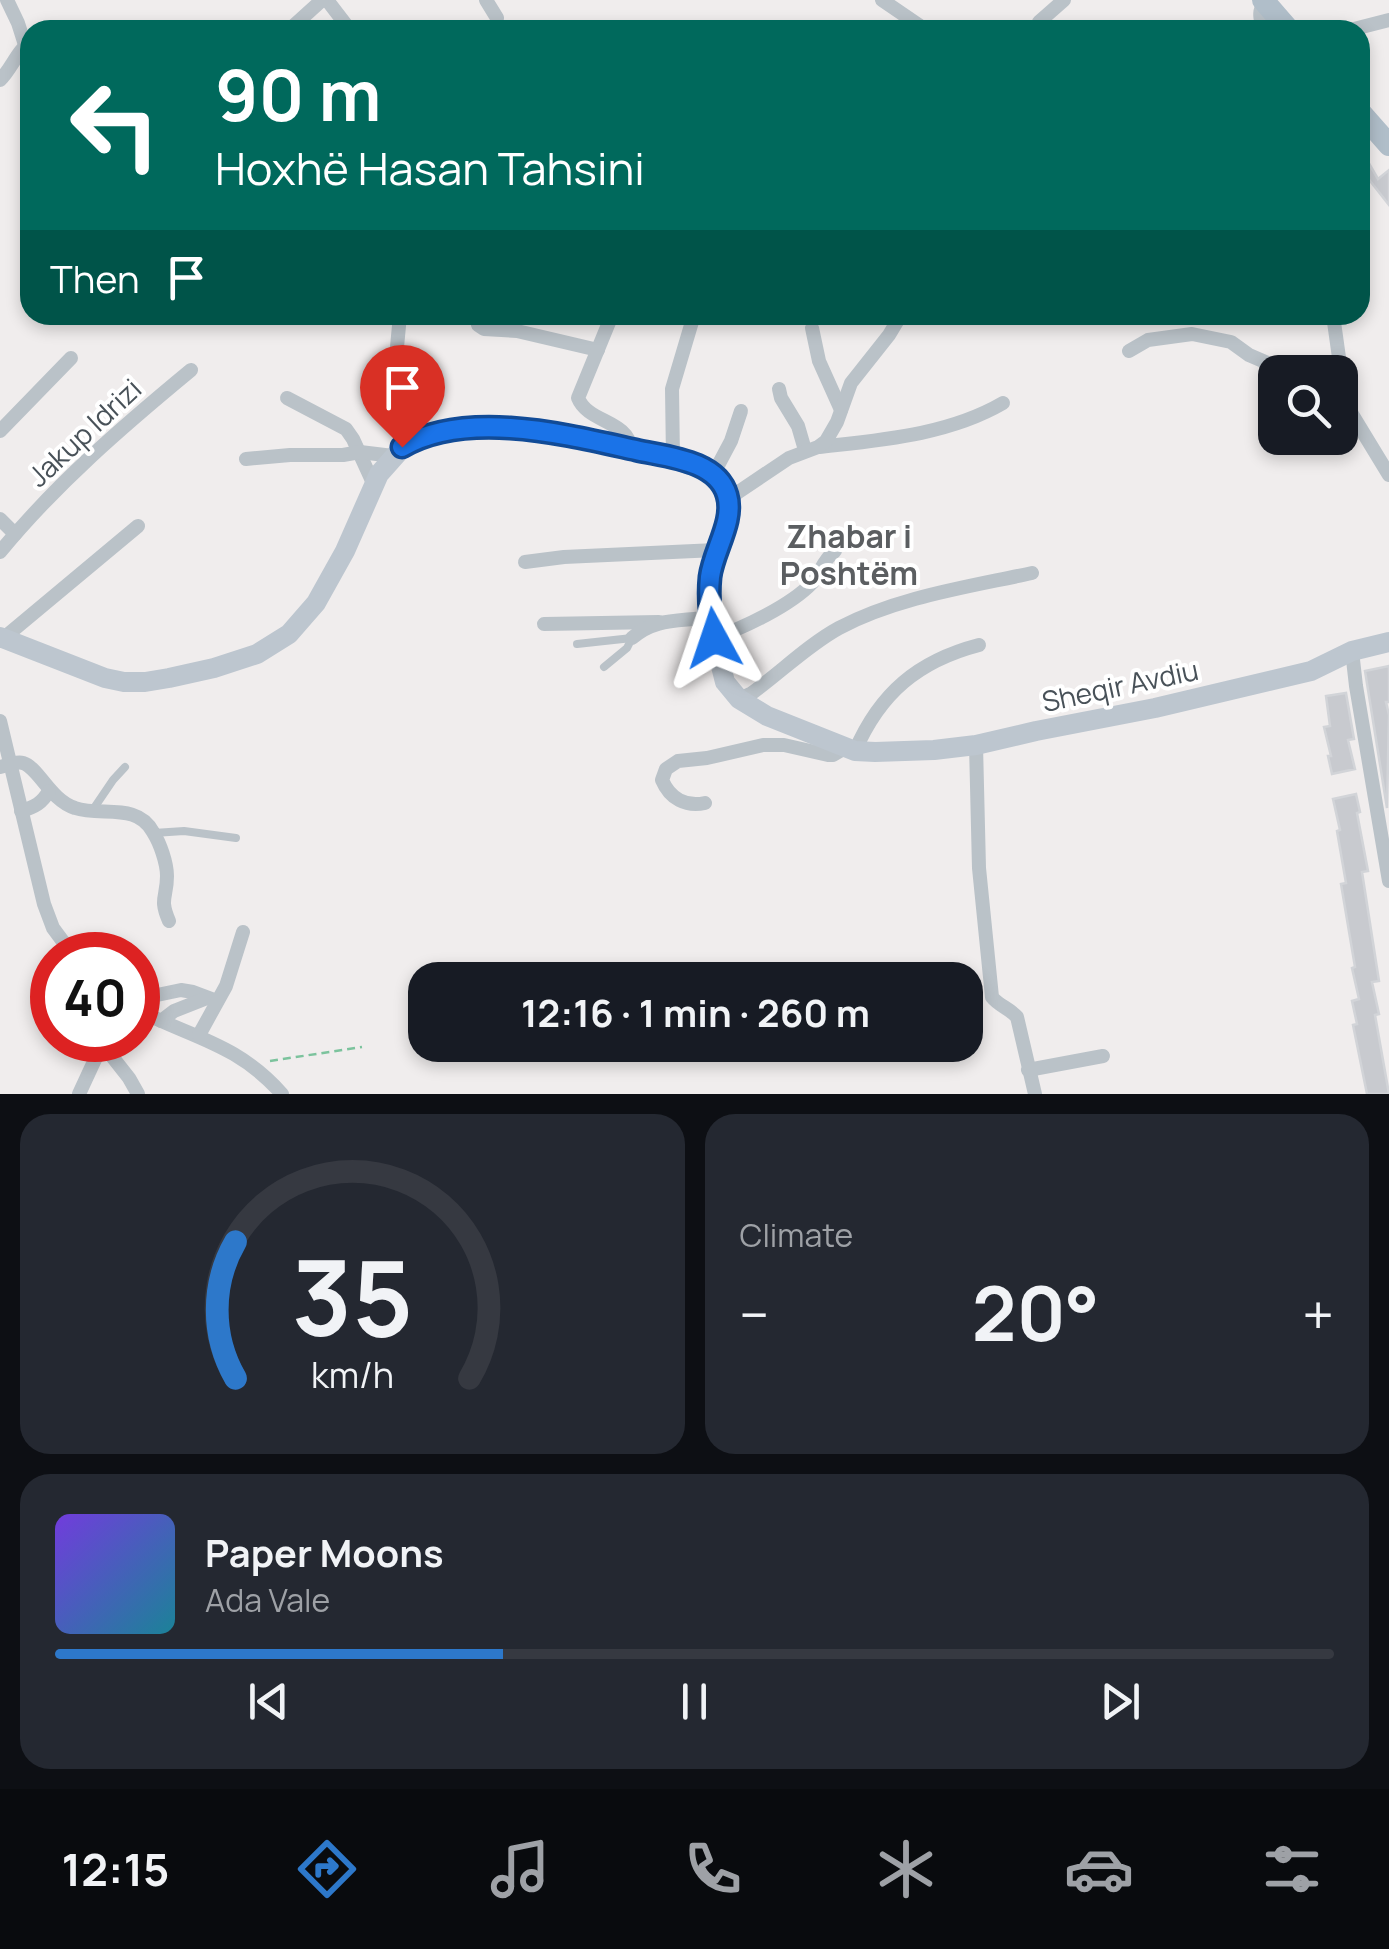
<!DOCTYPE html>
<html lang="en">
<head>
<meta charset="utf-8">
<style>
  body { margin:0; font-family:Manrope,sans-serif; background:#242831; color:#f1f3f6; height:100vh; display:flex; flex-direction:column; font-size:38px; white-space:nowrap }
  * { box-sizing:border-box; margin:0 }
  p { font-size:32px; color:#9ea1a6 }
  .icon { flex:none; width:55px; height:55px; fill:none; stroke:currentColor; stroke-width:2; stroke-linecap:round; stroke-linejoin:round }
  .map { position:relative; height:1094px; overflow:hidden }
  .details { display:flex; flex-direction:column; gap:20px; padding:20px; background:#0d0f14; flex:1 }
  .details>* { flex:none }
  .guide { position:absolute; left:20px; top:20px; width:1350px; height:305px; border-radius:30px; box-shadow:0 5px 15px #0003; background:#00695c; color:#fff; overflow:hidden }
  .buttons { position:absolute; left:1258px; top:355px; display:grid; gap:20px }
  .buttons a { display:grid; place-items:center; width:100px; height:100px; border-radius:20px; background:#171b24; box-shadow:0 5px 15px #0003; font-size:50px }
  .speed { position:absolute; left:30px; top:932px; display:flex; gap:20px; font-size:50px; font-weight:700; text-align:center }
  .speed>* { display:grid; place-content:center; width:130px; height:130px; border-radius:50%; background:#171b24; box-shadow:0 5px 15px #0003; line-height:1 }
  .speed .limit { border:15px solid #d22; background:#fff; color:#111 }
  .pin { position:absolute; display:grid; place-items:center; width:85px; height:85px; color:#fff; margin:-102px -42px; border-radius:50% 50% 50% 0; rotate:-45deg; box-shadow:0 0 10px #0007 }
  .pin .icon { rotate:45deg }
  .me { position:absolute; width:110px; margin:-55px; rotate:355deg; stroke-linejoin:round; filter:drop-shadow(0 0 8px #0008) }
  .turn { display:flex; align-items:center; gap:35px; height:210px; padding:0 30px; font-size:45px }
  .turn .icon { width:130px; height:130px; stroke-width:2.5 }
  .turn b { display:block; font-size:70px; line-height:85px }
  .then { display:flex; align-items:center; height:95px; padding:0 30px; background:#0003; gap:20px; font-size:38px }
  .big { font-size:75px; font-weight:700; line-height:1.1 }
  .details .widget { flex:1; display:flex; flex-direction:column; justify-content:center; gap:15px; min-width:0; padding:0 35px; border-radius:30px; background:#242831 }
  .details .dial { align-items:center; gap:0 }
  .dial svg { height:260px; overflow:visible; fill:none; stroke:#363941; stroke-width:7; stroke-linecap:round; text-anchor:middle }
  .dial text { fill:#f1f3f6; stroke:none }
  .song { display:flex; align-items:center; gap:30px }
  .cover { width:120px; height:120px; border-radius:15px; background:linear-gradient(135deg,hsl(260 70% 55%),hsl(190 70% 35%)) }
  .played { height:10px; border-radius:5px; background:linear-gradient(90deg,#2d78ca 35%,#363941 35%) }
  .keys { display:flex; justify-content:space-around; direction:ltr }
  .heat { display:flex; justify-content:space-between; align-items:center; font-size:55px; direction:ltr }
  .details .tiles { flex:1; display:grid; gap:20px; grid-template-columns:1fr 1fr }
  .widget:last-child { grid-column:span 2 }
  .trip { position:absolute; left:408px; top:962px; width:575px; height:100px; border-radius:30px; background:#171b24; box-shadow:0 5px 15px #0003; font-weight:700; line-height:100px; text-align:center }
  .menu { display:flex; height:160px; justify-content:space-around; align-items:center; background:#090b0e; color:#9ea1a6 }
  .menu .icon { width:70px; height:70px }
  .menu .current { color:#2d78ca }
  .menu b { font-size:45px; color:#f1f3f6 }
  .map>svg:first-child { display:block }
</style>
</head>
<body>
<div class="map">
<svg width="1389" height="1094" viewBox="0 0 1389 1094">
  <rect width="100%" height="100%" fill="#f0eded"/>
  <!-- building -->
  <g fill="#c8cacf" stroke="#d2d4d8" stroke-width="2.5">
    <polygon points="1360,148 1378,179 1389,170 1389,205 1367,177 1360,181"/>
    <polygon points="1389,666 1389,702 1386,702 1389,715 1387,808 1365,671"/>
    <polygon points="1346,693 1354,739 1348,740 1355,769 1332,774 1328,756 1331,756 1324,727 1330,726 1326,696"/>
    <polygon points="1356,794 1360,812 1357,813 1368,871 1362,872 1379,981 1372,982 1379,1014 1375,1015 1389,1094 1367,1094 1353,1025 1357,1024 1352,1001 1359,999 1352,968 1355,967 1341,884 1346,883 1337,831 1340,830 1333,799"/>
  </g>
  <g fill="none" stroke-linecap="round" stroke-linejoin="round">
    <!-- path -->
    <polyline stroke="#7cc39d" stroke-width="2.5" stroke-dasharray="8 5" stroke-linecap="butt" points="270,1061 362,1047"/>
    <!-- lane -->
    <g stroke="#bac2c8" stroke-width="8">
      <polyline points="577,644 632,638"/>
      <polyline points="604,667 627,648 632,638"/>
      <polyline points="92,811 113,780 125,767"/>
      <polyline points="154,833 184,831 236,838"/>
    </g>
    <!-- street -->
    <g stroke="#bac2c8" stroke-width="14">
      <polyline points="7,0 18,23 25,45"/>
      <polyline points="327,0 350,30"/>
      <polyline points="486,0 497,18"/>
      <polyline points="882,0 926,30"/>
      <polyline points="1039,22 1064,0"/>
      <polyline points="289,30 322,0"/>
      <path d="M1263,30C1261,20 1257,11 1265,3"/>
      <polyline points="1350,30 1389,20"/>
      <path d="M0,80C11,70 18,49 30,43"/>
      <polyline points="400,315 394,379 397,419 403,447"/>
      <polyline points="476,315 478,325 484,329 517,331 598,350"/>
      <path d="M612,315L578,398C588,423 628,420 631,449"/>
      <polyline points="1333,315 1344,393 1350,411 1389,475"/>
      <polyline points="812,328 819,361 841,410"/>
      <polyline points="1129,351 1148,340 1192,334 1231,342 1249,355 1289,372"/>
      <polyline points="779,389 781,398 798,426 805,450"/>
      <polyline points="287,398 346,429 353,439 374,485"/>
      <polyline points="0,431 71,358"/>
      <path d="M819,447C881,440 948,435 1003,403"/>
      <polyline points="246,459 290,455 343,455 360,452 393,456"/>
      <polyline points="673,459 672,389 694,315"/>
      <polyline points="714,473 731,441 741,411"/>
      <polyline points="728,499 789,458 818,447 826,441 837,422 851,383 889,335 901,315"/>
      <polyline points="0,519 15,534"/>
      <path d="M0,552C57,483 122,427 191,370"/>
      <polyline points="525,562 564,557 716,550"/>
      <polyline points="544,624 659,622"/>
      <path d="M632,638C656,617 680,622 710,617"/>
      <path d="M714,638C743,628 790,606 812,583C822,572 821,562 835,551"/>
      <polyline points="0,641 138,526"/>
      <polyline points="1352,651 1356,686 1389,881"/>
      <path d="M739,699L752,693C781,672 808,645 839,628C898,597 968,587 1032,573"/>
      <polyline points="0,721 44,904 53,928 73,955"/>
      <path d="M976,745L979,868L992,997C999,1006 1009,1008 1017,1017L1035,1094"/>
      <path d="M855,751C880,693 918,661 979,645"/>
      <path d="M0,767C7,765 16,761 23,763C39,768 50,800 75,808C101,817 137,802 153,832C160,843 167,863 167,876C167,898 159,898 169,921"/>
      <path d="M705,803C686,807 670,799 662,780L666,769L678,761L707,758L763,745H784L828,755H833L845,748"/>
      <path d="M21,811C35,807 42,803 49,791"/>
      <polyline points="138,999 181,990 193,992 217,1001"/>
      <path d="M138,1010C193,1038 238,1044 282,1094"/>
      <polyline points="161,1021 174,1011 207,998"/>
      <polyline points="199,1035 226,986 243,932"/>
      <polyline points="103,1045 129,1078 138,1094"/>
      <polyline points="1028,1070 1103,1056"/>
      <polyline points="79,1094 104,1040"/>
    </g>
    <!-- secondary -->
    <polyline stroke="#bdc6cf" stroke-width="20" points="0,637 105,678 124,682 145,682 169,678 214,668 257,654 289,634 316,603 345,551 379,474 403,447 431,435 468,429 515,428 573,435 673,459 714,473 726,491 728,499 726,524 710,575 709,598 714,638 725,682 739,699 767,716 855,751 875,752 934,750 976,745 1036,731 1155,708 1311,671 1352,651 1389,642"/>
    <!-- primary -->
    <g stroke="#b0bec9" stroke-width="22">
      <polyline points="1263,0 1289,30"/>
      <polyline points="1360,112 1389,145"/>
    </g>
  </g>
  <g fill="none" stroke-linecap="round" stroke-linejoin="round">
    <!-- route casing -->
    <g stroke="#114b97" stroke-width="25">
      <path id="route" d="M402,447C467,409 568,435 636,450C666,457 717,460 727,495C735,521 713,551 710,577C708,597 710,618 714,638"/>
    </g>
    <!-- route -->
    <use href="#route" stroke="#1a73e8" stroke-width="18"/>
  </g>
  <g text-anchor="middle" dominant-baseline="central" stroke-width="8" stroke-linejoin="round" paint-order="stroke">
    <!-- street labels -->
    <g font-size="28" fill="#485158" stroke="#fff">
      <text transform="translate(84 432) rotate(-43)">Jakup Idrizi</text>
      <text transform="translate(1120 685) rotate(-12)">Sheqir Avdiu</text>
    </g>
    <!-- quarter labels -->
    <g font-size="32" font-weight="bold" fill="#5b5e61" stroke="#fff">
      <text x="849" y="536">Zhabar i<tspan x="849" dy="37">Poshtëm</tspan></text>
    </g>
  </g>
</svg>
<div class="buttons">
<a><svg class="icon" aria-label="search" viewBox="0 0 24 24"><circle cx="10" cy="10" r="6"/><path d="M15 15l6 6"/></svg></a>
</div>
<div class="speed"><div class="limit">40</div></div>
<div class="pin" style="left:402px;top:447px;background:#d93025"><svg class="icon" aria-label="arrive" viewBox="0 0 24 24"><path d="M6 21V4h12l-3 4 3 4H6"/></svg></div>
<svg class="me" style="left:714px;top:638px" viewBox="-20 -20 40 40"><path d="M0-17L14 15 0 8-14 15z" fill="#1a73e8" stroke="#fff" stroke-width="4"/></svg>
<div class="trip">12:16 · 1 min · 260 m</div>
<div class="guide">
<div class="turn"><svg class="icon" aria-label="left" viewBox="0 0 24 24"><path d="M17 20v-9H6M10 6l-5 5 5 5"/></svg><div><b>90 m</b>Hoxhë Hasan Tahsini</div></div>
<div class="then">Then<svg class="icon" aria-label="arrive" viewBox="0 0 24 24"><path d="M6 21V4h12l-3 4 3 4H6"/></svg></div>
</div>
</div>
<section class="details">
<div class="tiles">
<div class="widget dial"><svg viewBox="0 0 100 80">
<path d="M14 69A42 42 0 1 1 86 69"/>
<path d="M14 69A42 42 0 0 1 14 27" stroke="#2d78ca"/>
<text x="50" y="56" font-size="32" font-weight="700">35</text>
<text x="50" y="72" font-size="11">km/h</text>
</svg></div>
<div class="widget"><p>Climate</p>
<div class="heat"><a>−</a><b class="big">20°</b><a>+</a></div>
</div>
<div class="widget">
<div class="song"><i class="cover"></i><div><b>Paper Moons</b><p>Ada Vale</p></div></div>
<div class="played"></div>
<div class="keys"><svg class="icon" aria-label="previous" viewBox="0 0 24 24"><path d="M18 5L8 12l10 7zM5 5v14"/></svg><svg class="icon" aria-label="pause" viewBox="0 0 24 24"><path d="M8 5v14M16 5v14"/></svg><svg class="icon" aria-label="next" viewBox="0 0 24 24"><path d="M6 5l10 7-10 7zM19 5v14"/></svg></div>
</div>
</div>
</section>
<nav class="menu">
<b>12:15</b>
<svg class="icon current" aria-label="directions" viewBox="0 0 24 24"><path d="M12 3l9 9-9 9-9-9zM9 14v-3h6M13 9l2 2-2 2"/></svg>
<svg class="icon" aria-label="music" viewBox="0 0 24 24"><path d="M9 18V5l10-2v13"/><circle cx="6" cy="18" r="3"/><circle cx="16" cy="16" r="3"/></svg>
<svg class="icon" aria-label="phone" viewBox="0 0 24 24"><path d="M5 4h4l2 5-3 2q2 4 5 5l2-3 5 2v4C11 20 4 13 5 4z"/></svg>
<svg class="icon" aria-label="climate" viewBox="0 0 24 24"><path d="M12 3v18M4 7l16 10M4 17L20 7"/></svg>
<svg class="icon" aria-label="car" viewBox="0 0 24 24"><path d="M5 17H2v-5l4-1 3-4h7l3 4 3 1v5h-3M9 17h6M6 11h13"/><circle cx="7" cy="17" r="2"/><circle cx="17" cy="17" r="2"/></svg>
<svg class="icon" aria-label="filters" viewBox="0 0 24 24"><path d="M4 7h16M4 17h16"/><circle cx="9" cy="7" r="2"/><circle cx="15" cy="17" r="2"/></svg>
</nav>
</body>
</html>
